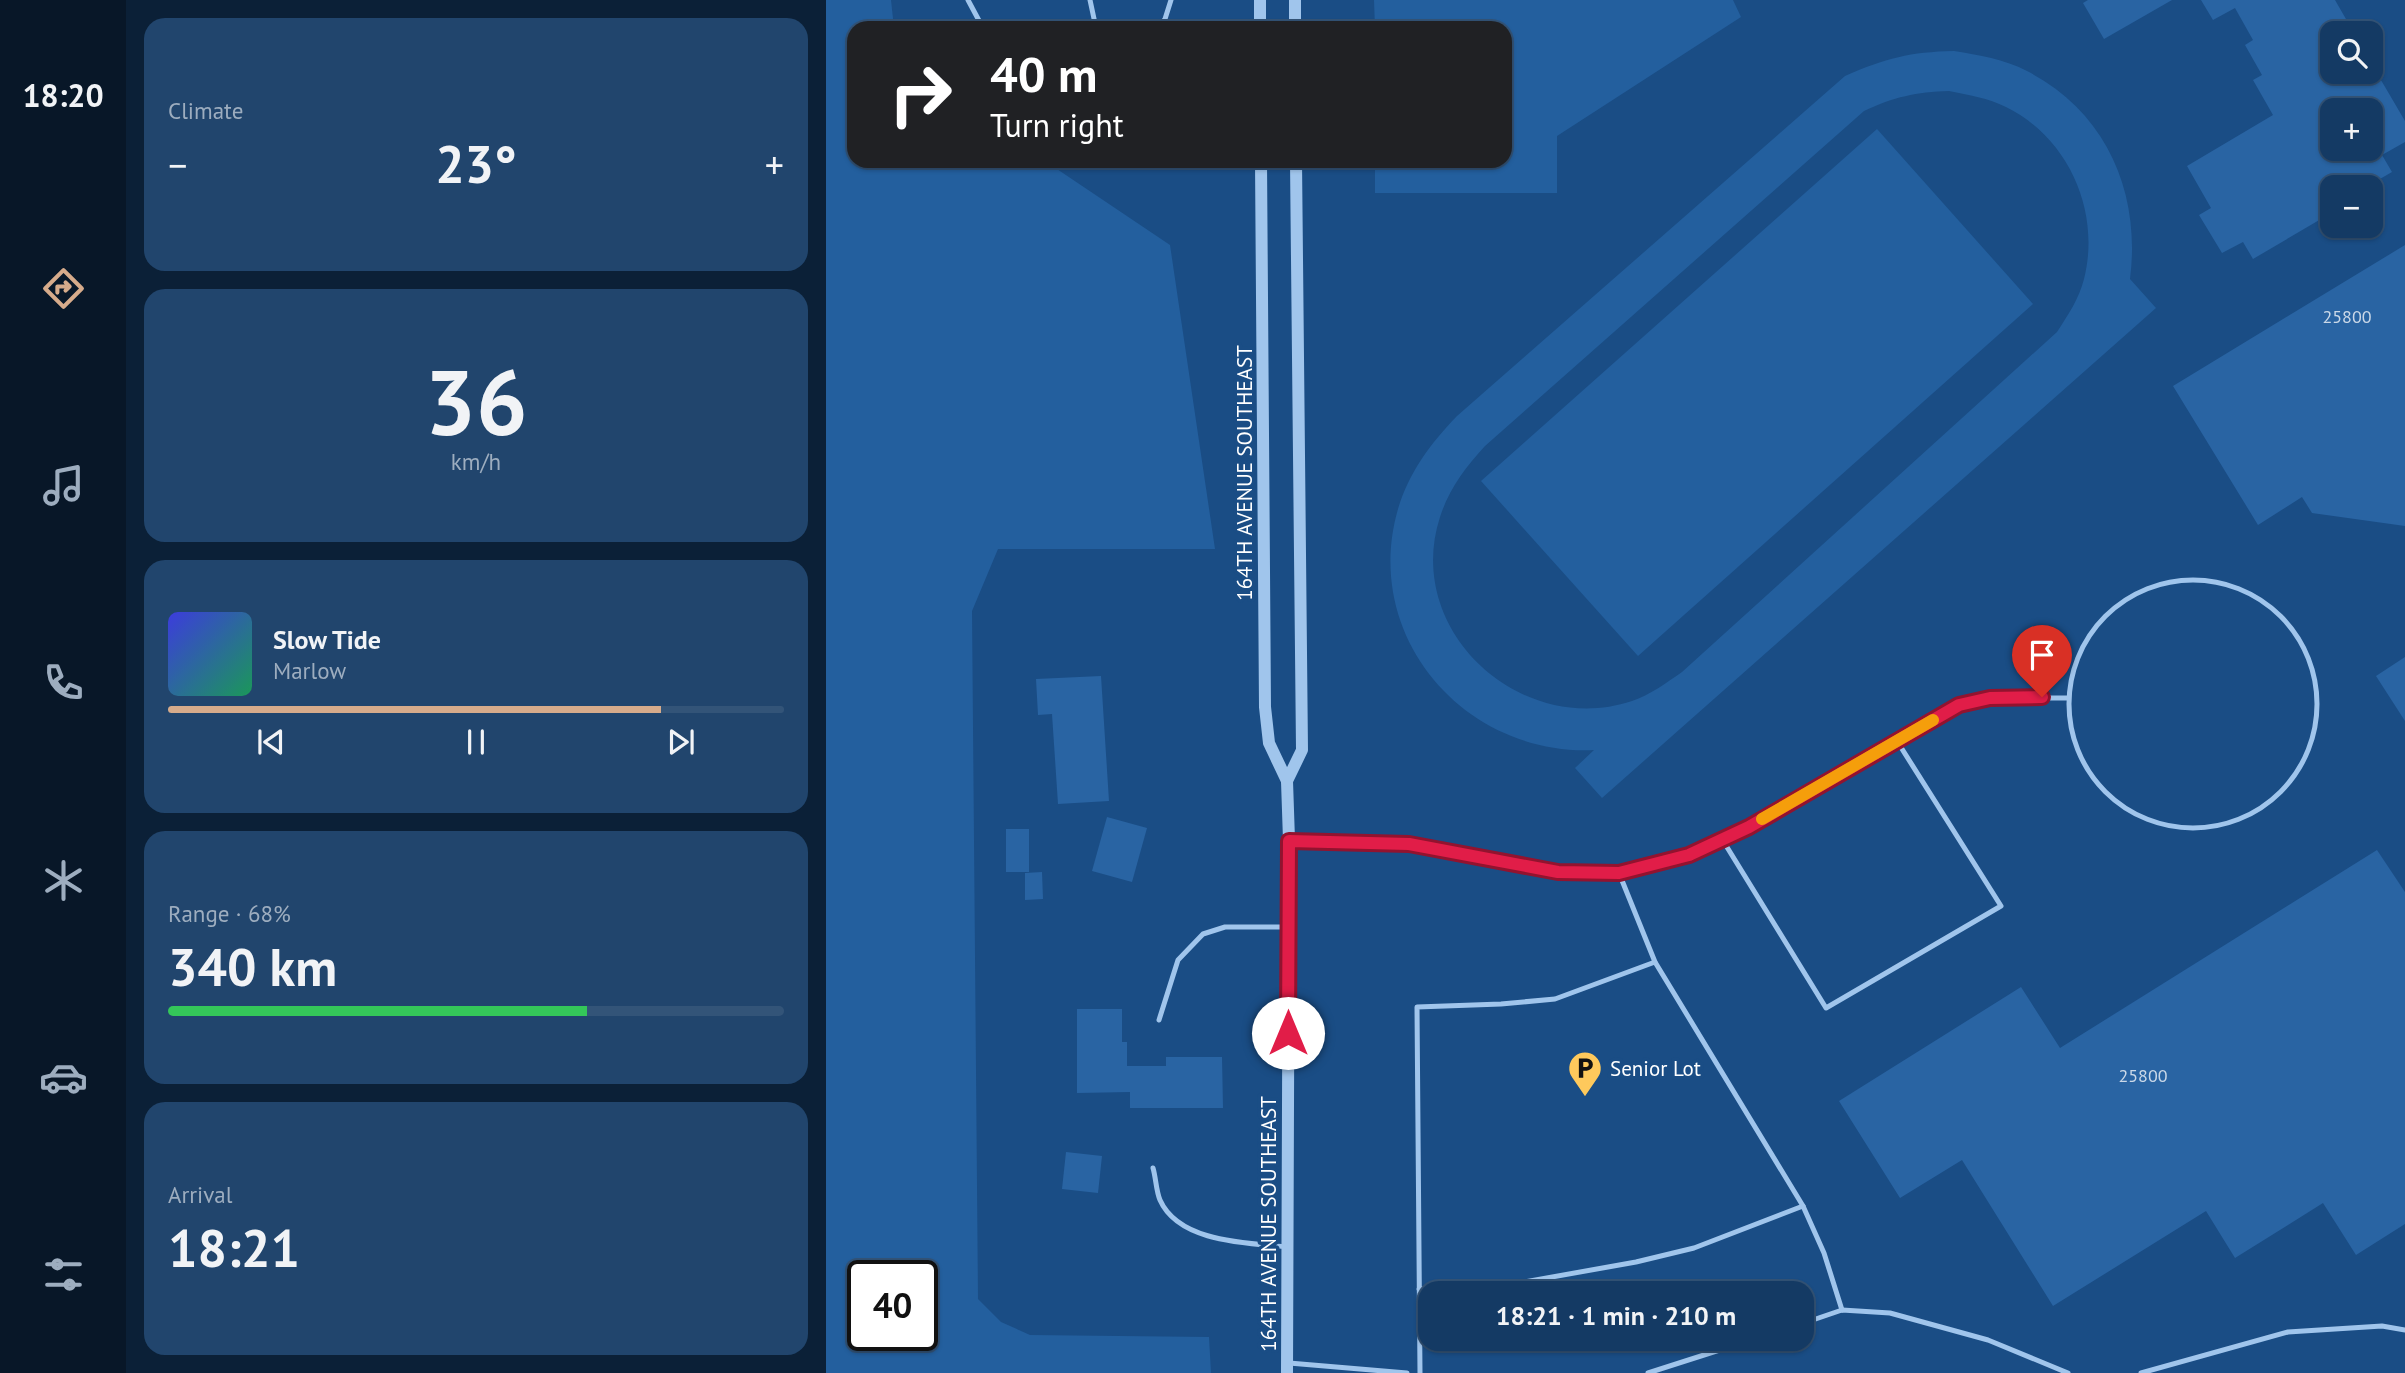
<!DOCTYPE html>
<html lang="en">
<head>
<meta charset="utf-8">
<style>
  body { margin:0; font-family:"PT Sans",sans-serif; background:#21456d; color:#f1f3f6; height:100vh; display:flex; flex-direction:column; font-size:26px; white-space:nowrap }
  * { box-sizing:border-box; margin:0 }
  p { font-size:23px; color:#9dadbf }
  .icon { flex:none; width:38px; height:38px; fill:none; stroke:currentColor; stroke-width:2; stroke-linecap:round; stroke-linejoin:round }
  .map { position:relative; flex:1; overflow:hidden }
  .drawer { display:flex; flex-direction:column; gap:18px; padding:18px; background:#0b2037; width:700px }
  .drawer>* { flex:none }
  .banner { position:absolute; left:21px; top:21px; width:665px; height:147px; border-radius:21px; box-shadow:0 2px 5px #0004,0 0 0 2px #335478; background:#202124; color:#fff; overflow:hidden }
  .controls { position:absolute; left:1494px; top:21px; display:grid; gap:14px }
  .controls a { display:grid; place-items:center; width:63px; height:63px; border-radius:14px; background:#143a64; box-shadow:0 2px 5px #0004,0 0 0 2px #335478; font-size:35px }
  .speed { position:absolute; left:21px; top:1260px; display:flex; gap:14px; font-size:35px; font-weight:700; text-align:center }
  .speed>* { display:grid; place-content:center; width:91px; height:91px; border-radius:50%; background:#143a64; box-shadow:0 2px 5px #0004,0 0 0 2px #335478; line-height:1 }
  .speed .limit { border:4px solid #111; border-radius:10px; background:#fff; color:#111 }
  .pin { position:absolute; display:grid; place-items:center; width:60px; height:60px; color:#fff; margin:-72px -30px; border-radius:50% 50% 50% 0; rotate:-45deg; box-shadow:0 0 7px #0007 }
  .pin .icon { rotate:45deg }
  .me { position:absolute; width:77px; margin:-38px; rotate:0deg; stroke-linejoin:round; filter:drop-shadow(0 0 5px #0008) }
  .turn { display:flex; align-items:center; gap:24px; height:147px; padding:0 28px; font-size:32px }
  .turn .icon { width:91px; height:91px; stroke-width:2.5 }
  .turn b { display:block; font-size:49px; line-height:60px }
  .big { font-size:52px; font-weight:800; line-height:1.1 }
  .drawer .widget { flex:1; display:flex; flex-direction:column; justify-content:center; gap:10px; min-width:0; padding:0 24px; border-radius:21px; background:#21456d }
  .drawer .dial { align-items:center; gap:0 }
  .dial b { font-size:91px; line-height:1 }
  .song { display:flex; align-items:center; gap:21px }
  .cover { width:84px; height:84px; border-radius:10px; background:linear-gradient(135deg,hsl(240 70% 55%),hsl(150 70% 35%)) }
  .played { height:7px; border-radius:4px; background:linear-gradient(90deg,#d6ab8b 80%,#335478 80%) }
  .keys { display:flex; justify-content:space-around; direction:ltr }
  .heat { display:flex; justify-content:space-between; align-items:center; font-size:38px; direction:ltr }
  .charge { height:10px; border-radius:5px; background:linear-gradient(90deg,#34c759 68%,#335478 0) }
  .trip { position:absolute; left:592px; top:1281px; width:396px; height:70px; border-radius:21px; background:#143a64; box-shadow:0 2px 5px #0004,0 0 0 2px #335478; font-weight:800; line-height:70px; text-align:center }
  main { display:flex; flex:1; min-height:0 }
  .tab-bar { display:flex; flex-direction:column; width:126px; justify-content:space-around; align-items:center; background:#081728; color:#9dadbf }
  .tab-bar .icon { width:49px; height:49px }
  .tab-bar .selected { color:#d6ab8b }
  .tab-bar b { font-size:32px; color:#f1f3f6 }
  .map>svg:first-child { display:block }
</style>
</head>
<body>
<main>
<nav class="tab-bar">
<b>18:20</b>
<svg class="icon selected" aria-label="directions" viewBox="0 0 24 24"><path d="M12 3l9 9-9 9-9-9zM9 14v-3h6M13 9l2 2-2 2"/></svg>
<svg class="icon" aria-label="music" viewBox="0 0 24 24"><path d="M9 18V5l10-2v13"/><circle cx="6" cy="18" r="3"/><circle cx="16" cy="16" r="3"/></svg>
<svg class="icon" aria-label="phone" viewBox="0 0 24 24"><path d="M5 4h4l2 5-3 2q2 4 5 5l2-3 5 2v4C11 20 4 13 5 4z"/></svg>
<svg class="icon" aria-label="climate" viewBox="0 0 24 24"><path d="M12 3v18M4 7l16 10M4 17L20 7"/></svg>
<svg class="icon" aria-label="car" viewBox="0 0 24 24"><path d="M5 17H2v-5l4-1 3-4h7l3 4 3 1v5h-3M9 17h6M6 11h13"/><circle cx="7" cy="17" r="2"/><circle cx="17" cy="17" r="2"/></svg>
<svg class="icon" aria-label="filters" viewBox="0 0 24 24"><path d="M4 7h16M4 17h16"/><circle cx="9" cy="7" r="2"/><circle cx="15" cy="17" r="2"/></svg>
</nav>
<section class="drawer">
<div class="widget"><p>Climate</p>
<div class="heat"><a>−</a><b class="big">23°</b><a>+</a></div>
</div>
<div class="widget dial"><b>36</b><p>km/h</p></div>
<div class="widget">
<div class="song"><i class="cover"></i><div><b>Slow Tide</b><p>Marlow</p></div></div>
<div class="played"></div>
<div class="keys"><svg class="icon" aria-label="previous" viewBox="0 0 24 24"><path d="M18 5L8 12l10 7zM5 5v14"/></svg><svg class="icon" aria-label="pause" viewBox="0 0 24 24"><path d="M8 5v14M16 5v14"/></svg><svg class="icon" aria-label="next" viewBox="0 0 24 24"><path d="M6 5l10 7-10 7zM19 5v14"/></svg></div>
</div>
<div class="widget"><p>Range · 68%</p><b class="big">340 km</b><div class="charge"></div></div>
<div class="widget"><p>Arrival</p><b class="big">18:21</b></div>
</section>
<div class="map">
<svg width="1579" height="1373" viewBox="0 0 1579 1373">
  <rect width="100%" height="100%" fill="#1a4d85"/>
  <!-- green -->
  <g fill="#235f9e" fill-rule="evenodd">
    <path d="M0,0H65L68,28H28V161H219L344,245L389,549H172L146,611L152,1299L175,1322L204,1335L383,1337L385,1373H0ZM37,1276H96V1335H37Z"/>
    <polygon points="548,0 907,0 915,17 731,136 731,193 549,193 549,161 679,161 679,28 549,28"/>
    <path d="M1128,51C1153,55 1178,59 1201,71C1281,112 1315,193 1304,279L1330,308L776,798L749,768L768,750C639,756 535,637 572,509C583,472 605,443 631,416L1019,76C1060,58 1084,52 1128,51ZM1123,91C1143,95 1162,98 1180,107C1243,138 1275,212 1258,279C1253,299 1242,315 1231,332L856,672C840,683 824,695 806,701C695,738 577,631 614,517C623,489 639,468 659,446L1038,111C1068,97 1090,92 1123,91Z"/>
    <polygon points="1051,129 1207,304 812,656 655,481"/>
  </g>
  <!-- building -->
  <g fill="#2964a3" fill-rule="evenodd">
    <polygon points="1262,0 1346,0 1278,39 1257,3"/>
    <path d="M1375,0H1509L1528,33H1507V72H1545V63L1579,121V142L1556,155L1566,172L1540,187H1507V206L1493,215L1495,219L1427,259L1417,242L1396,253L1373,215L1385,208L1361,166L1447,115L1427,80L1436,75L1419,45L1427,40L1409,8L1387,20ZM1507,110H1545V149H1507Z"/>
    <polygon points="1579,245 1579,526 1486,513 1476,497 1432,525 1347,386"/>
    <polygon points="1579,657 1579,721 1550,676"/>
    <polygon points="275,676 283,801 232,804 226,714 212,715 210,679"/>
    <polygon points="281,817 321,828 306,882 266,871"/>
    <rect x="180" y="829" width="23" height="43"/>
    <polygon points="1551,850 1579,892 1579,1224 1530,1255 1497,1203 1409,1258 1380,1211 1227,1306 1136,1160 1074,1198 1013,1101 1195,987 1234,1048"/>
    <polygon points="216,872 217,899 199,900 199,873"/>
    <polygon points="251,1009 296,1009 296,1042 301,1042 301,1066 340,1066 340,1057 396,1057 397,1108 304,1108 304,1092 251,1093"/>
    <polygon points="240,1152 276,1156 272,1193 236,1189"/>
  </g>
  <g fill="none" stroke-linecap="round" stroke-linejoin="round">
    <!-- service -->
    <g stroke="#a0c5ec" stroke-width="5">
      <polyline points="142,0 157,28"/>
      <polyline points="264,0 270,28"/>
      <polyline points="332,28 339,19 345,0"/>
      <circle cx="1367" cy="704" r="124"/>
      <polyline points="896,839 1000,1008 1175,906 1071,741"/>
      <polyline points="464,840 564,843 602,846 666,861 732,872 793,873 863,855 923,827 1133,705 1164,698 1242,698"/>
      <polyline points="793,873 829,962 977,1206 998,1253 1016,1310"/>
      <polyline points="333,1020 352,960 377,934 399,927 463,927"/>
      <path d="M327,1168C330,1178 330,1191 334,1200C353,1243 423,1243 462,1247"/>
      <polyline points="593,1289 687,1284 810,1262 868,1248 977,1206"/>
      <polyline points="975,1324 1016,1310 1064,1313 1162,1340 1242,1373"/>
      <polyline points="463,1363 581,1373"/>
      <polyline points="594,1373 591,1007 675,1004 729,999 829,962"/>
      <polyline points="822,1373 928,1339"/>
      <polyline points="1315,1373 1462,1332 1556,1326 1579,1330"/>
    </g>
    <!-- tertiary -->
    <g stroke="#a0c5ec" stroke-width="12">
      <polyline points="434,0 434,28"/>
      <polyline points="469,0 469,28"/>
      <polyline points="435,161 439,707 443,743 461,781 463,840 461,1373"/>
      <polyline points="461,781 476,750 470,161"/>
    </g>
  </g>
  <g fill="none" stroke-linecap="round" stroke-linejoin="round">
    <!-- route casing -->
    <g stroke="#92132f" stroke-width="18">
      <polyline id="route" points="462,1033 463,841 583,844 732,872 793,873 863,855 923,827 1133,705 1164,698 1216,697"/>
    </g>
    <!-- route -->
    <use href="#route" stroke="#e11d48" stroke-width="12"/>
    <!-- slow -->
    <polyline stroke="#f59e0b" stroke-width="12" points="936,819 1107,720"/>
  </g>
  <!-- icons -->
  <defs>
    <g id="parking-pin" transform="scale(1.75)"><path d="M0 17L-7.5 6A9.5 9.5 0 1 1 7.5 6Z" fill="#fec95c" stroke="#1a4d85"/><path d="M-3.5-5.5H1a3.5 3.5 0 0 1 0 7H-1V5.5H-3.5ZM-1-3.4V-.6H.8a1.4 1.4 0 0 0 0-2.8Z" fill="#111"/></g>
  </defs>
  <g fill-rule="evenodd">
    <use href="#parking-pin" x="759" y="1068"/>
  </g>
  <g text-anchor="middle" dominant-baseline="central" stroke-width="7" stroke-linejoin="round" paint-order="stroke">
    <!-- number labels -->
    <g font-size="18" fill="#cad8e8">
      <text x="1521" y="316">25800</text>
      <text x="1317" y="1075">25800</text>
    </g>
    <!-- street labels -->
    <g font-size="21" fill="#fff" stroke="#1a4d85">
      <text transform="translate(418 473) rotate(-90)">164TH AVENUE SOUTHEAST</text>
      <text transform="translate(442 1224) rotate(-90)">164TH AVENUE SOUTHEAST</text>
    </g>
    <!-- poi labels -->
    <g font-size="21" fill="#fff" stroke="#1a4d85" text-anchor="start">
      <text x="784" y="1068">Senior Lot</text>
    </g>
  </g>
</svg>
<div class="controls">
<a><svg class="icon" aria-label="search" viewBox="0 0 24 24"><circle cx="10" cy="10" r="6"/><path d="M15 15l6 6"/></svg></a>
<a>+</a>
<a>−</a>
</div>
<div class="speed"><div class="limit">40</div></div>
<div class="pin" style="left:1216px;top:697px;background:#d93025"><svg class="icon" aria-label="arrive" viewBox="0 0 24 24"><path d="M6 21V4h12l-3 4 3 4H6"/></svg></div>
<svg class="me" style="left:462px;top:1033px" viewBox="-20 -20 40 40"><circle r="19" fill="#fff"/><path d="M0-13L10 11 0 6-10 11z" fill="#e11d48"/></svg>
<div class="trip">18:21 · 1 min · 210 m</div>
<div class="banner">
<div class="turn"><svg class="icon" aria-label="right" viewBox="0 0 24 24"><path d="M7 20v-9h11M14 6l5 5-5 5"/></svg><div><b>40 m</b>Turn right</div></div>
</div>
</div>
</main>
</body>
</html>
